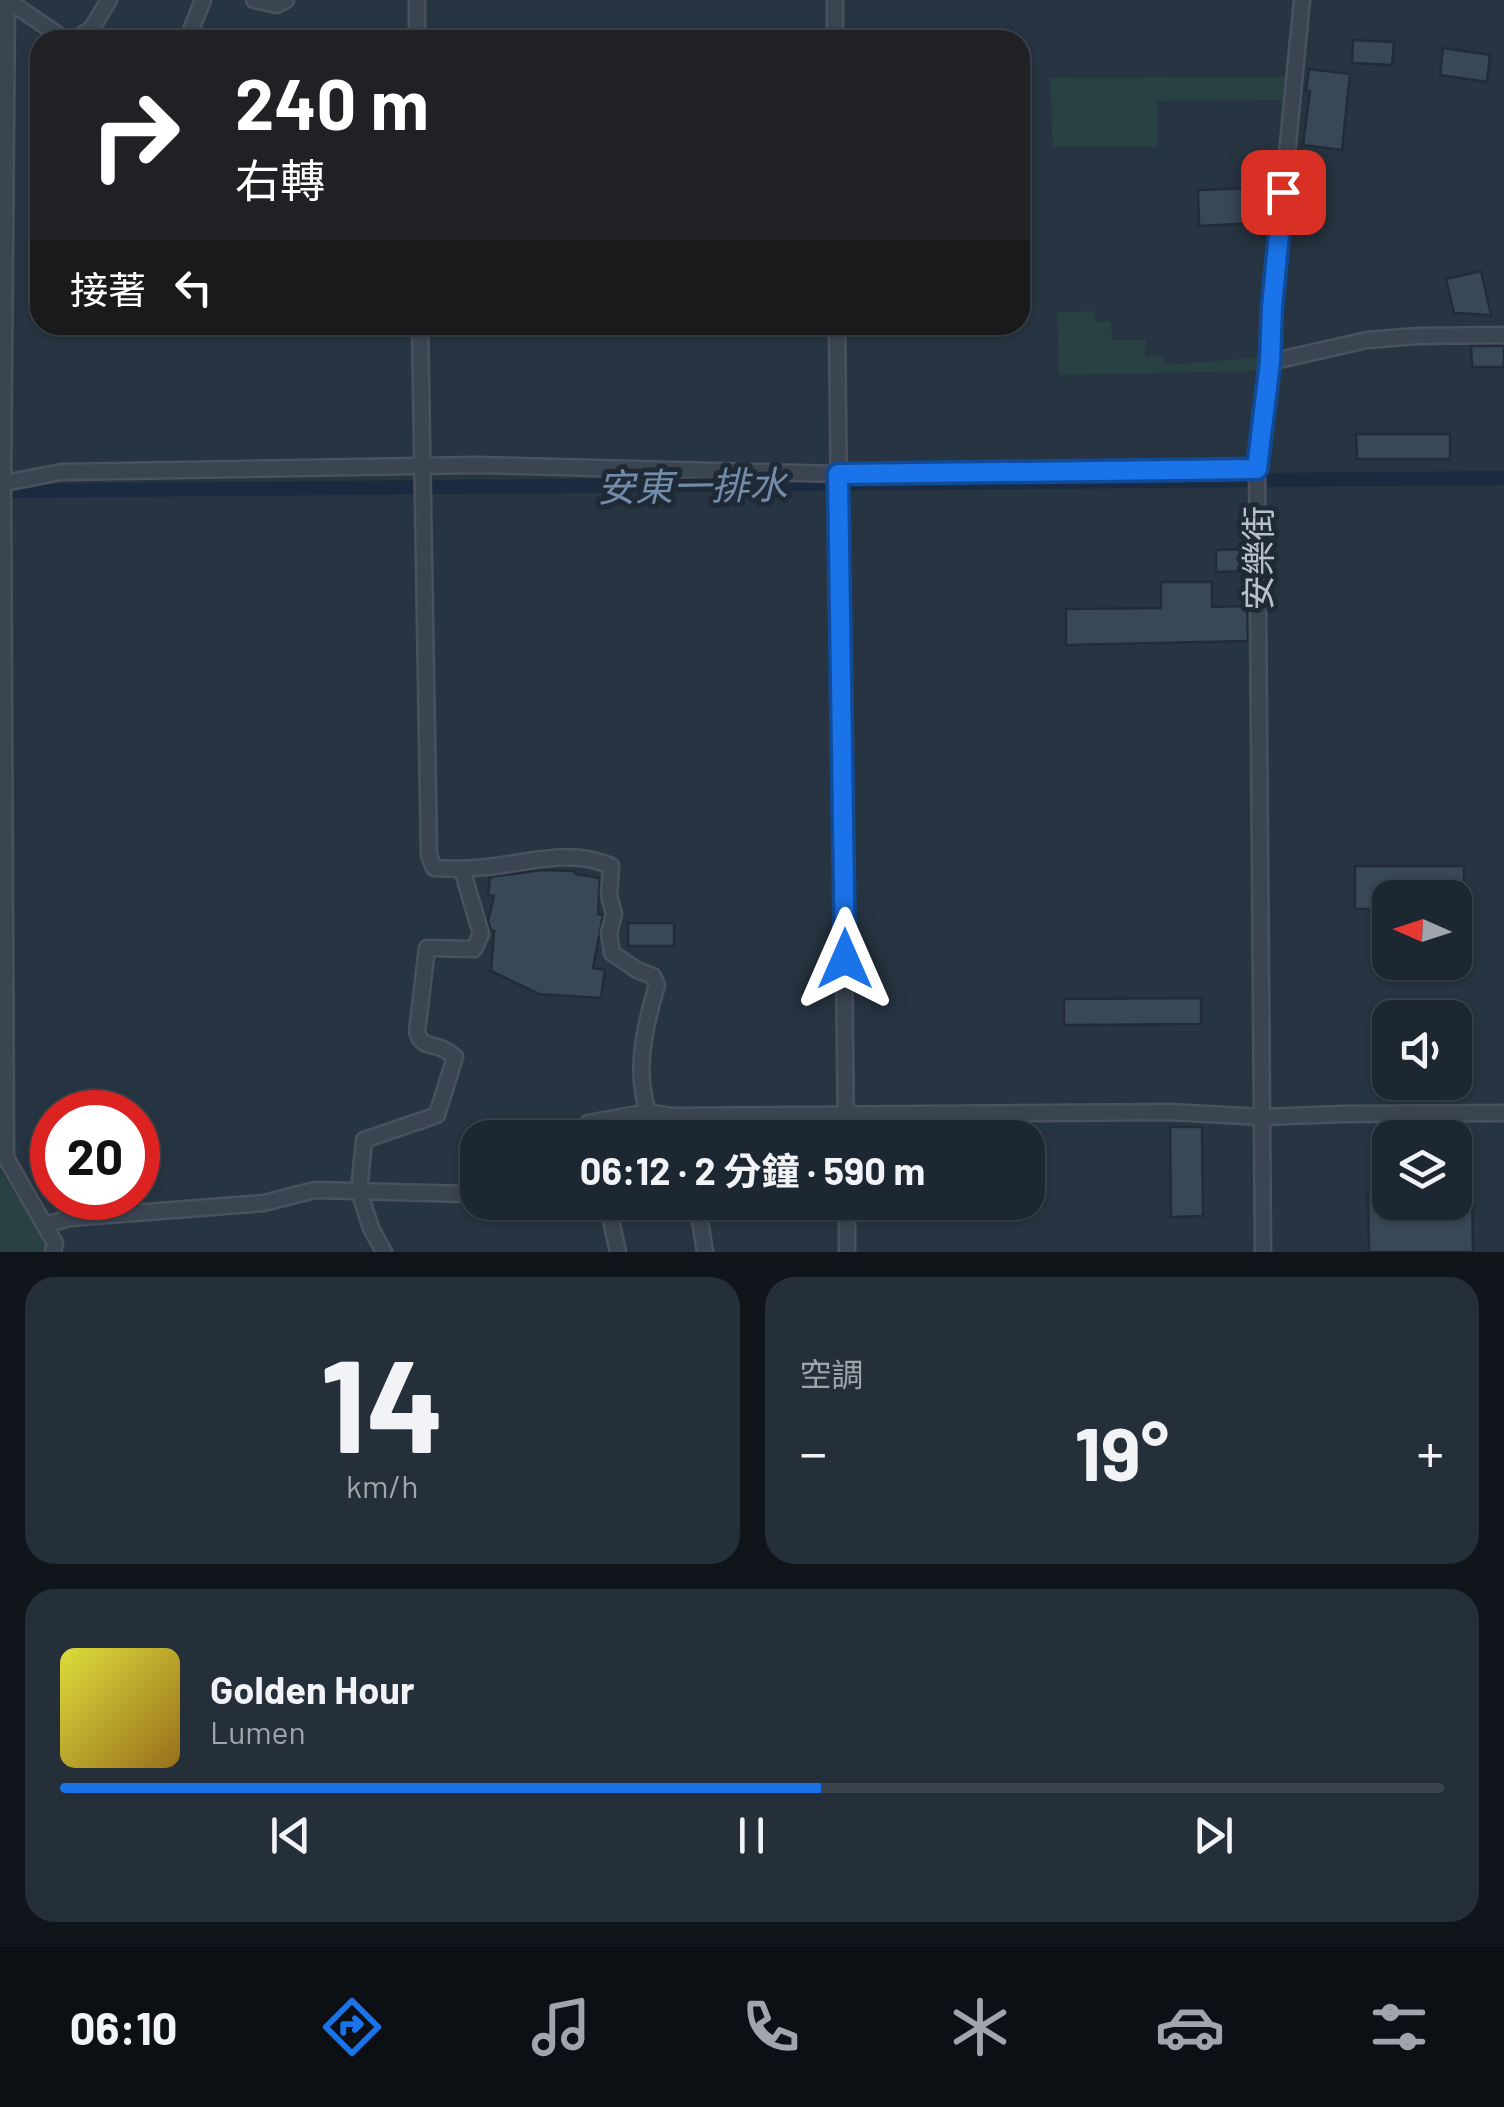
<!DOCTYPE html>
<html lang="zh-TW">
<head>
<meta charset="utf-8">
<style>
  body { margin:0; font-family:Barlow,"Noto Sans TC",sans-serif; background:#252f39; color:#f1f3f6; height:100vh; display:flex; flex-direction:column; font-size:38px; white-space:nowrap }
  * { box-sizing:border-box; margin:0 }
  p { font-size:32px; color:#a0a5ab }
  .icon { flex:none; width:55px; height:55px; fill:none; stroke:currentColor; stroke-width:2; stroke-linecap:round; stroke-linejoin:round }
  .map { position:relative; height:1252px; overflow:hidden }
  .side { display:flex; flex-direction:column; gap:25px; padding:25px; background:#10151b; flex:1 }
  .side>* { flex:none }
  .banner { position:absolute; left:30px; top:30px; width:1000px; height:305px; border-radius:30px; box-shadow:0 2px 8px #0004,0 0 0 2px #3b444d; background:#202124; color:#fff; overflow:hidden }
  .needle { width:65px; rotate:273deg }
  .fabs { position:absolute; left:1372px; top:880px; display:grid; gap:20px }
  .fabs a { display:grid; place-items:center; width:100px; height:100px; border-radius:20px; background:#1d2731; box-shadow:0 2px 8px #0004,0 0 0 2px #3b444d; font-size:50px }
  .speed { position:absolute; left:30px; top:1090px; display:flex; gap:20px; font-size:50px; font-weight:700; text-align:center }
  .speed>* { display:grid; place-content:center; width:130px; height:130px; border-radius:50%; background:#1d2731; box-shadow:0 2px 8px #0004,0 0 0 2px #3b444d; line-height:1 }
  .speed .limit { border:15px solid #d22; background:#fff; color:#111 }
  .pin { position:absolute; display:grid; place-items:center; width:85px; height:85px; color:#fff; margin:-42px; border-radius:20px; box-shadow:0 5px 15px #0006 }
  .me { position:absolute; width:110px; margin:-55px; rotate:0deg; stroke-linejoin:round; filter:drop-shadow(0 0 8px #0008) }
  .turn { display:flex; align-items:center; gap:35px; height:210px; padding:0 40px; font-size:45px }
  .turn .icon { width:130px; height:130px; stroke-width:2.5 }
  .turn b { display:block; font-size:70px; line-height:85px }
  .then { display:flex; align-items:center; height:95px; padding:0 40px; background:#0003; gap:20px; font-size:38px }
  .big { font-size:75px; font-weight:700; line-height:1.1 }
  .side .card { flex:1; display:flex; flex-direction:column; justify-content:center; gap:15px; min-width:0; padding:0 35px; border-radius:30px; background:#252f39 }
  .side .dial { align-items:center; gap:0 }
  .dial b { font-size:130px; line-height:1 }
  .song { display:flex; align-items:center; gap:30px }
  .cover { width:120px; height:120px; border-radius:15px; background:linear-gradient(135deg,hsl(60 70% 55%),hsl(40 70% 35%)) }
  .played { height:10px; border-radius:5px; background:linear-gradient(90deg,#1a73e8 55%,#3b444d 55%) }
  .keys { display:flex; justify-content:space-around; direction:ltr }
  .heat { display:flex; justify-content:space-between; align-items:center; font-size:55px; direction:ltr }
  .side .tiles { flex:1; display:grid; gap:25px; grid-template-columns:1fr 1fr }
  .card:last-child { grid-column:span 2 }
  .trip { position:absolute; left:460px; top:1120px; width:585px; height:100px; border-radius:30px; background:#1d2731; box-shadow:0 2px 8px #0004,0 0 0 2px #3b444d; font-weight:700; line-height:100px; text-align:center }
  .tabs { display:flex; height:160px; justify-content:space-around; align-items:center; background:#0c1014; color:#a0a5ab }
  .tabs .icon { width:70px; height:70px }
  .tabs .active { color:#1a73e8 }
  .tabs b { font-size:45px; color:#f1f3f6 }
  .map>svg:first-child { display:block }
</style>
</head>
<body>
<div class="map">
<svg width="1504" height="1252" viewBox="0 0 1504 1252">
  <rect width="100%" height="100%" fill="#273441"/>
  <!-- green -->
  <g fill="#294142">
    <polygon points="1292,77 1290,100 1157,101 1158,147 1053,147 1050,78"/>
    <polygon points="1094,311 1095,322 1111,321 1112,340 1146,340 1145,357 1162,356 1166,365 1264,357 1262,371 1059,375 1057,312"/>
    <polygon points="0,1170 46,1241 44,1252 0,1252"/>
  </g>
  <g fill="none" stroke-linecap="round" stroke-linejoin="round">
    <!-- canal -->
    <polyline stroke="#1a2b3f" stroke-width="14" points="0,491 1504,478"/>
  </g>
  <!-- building -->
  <g fill="#394857" stroke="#222c38" stroke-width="2.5">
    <polygon points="1353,40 1394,42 1392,65 1352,63"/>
    <polygon points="1443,48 1490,55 1487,82 1440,75"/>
    <polygon points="1309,69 1350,74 1342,150 1303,145 1310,91 1306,91"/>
    <polygon points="1256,188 1257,223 1199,226 1198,190"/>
    <polygon points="1481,271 1491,315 1454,313 1446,279"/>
    <polygon points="1471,346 1504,346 1504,367 1472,367"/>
    <polygon points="1356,434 1450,434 1450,459 1357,459"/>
    <polygon points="1247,549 1247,571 1216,572 1216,550"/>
    <polygon points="1161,582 1212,582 1212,607 1247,606 1248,641 1066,645 1066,609 1161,608"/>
    <polygon points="1355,866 1464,866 1464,898 1390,898 1390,909 1355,909"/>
    <polygon points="543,870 575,871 575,874 600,878 598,914 603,915 593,968 605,970 601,998 539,994 491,971 494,931 491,930 488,921 494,896 488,895 490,877"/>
    <rect x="628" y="923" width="46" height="23"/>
    <polygon points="1201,998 1201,1024 1064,1025 1064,999"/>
    <polygon points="1170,1127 1202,1127 1203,1216 1171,1217"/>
    <polygon points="1368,1192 1390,1192 1390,1202 1455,1202 1455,1192 1472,1192 1473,1252 1369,1252"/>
  </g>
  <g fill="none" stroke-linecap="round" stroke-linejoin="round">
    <!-- minor casing -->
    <g stroke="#48515d" stroke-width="19">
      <g id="minor">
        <polyline points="7,0 3,484 6,1158 55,1243 53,1252"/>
        <polyline points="7,0 66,40"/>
        <polyline points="254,0 277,5 286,0"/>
        <polyline points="417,0 417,40"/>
        <polyline points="835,0 835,40"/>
        <polyline points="75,40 92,28 109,0"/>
        <polyline points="187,40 203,0"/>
        <path d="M420,325L429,855L434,868C461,870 488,868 515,863C548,858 579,852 611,866L609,895L614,914L609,933L612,953L637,970L653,976L657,985C645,1026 634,1070 648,1112L671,1116L678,1138"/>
        <polyline points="837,325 846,1138"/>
        <polyline points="1270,362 1367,340 1417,336 1504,335"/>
        <polyline points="0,484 61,472 477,465 838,474 1257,469"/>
        <polyline points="671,1116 1171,1112 1262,1117 1342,1114 1504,1113"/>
        <polyline points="592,1138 588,1123 648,1112"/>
        <polyline points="607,1202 618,1252"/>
        <polyline points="697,1202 705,1252"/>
        <polyline points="847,1202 847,1252"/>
        <polyline points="45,1225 70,1218 264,1203 315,1190 468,1194 478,1191"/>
        <path d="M384,1252L371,1228L359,1191L364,1140L437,1115L455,1057C451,1054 448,1051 443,1049C431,1043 422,1048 417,1032L427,948L474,949L481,934L462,869"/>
        <polyline points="1263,1252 1257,469 1270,362 1272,307 1302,0"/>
      </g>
    </g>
    <!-- minor -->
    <use href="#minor" stroke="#3b4551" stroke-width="14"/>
  </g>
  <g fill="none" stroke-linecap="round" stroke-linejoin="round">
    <!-- route casing -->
    <g stroke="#114b97" stroke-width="25">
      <polyline id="route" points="845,959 838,474 1257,469 1270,362 1272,307 1283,192"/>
    </g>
    <!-- route -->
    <use href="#route" stroke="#1a73e8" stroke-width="18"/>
  </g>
  <g text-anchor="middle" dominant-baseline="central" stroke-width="10" stroke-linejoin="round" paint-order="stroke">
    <!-- street labels -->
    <g font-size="35" fill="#b8c0cb" stroke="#202a36">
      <text transform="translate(1257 558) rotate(-90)">安樂街</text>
    </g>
    <!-- water labels -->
    <g font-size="38" font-style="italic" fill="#728da9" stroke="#202a36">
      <text transform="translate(692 485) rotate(-1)">安東一排水</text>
    </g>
  </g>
</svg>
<div class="fabs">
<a><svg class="needle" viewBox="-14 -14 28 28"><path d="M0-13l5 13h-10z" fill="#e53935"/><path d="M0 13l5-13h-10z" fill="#a0a5ab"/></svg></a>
<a><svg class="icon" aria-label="sound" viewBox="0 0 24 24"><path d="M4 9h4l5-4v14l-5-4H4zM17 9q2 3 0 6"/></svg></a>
<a><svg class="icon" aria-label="layers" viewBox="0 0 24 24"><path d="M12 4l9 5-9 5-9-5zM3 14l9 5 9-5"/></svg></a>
</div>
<div class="speed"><div class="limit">20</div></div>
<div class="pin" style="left:1283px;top:192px;background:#d93025"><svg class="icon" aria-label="arrive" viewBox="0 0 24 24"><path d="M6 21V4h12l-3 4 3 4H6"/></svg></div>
<svg class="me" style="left:845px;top:959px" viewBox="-20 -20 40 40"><path d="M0-17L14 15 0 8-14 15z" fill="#1a73e8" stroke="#fff" stroke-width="4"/></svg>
<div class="trip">06:12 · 2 分鐘 · 590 m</div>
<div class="banner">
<div class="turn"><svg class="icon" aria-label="right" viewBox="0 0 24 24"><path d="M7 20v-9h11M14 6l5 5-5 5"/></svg><div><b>240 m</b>右轉</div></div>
<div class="then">接著<svg class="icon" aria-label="left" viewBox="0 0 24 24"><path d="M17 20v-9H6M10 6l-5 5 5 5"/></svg></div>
</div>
</div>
<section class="side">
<div class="tiles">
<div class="card dial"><b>14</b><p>km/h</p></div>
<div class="card"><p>空調</p>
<div class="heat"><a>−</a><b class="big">19°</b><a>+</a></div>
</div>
<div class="card">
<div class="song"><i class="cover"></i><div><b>Golden Hour</b><p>Lumen</p></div></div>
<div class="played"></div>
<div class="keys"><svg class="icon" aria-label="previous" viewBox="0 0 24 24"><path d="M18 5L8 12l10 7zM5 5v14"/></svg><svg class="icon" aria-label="pause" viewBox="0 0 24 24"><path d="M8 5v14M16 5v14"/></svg><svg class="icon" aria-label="next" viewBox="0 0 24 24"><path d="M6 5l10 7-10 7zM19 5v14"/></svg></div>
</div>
</div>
</section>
<nav class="tabs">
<b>06:10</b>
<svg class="icon active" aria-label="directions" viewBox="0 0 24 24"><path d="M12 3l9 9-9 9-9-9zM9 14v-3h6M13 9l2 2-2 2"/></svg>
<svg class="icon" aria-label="music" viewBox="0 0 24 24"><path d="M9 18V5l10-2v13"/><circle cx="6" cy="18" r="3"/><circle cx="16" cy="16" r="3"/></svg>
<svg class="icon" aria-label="phone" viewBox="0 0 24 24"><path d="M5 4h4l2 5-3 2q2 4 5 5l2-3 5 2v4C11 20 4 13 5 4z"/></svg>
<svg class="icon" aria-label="climate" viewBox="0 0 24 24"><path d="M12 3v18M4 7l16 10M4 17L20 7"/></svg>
<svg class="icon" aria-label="car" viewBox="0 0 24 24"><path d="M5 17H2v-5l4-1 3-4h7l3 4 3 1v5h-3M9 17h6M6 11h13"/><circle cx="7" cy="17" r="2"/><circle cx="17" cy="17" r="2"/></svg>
<svg class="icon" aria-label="filters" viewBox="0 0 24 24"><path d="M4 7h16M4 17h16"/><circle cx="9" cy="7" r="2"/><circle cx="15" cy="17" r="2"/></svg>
</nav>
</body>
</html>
